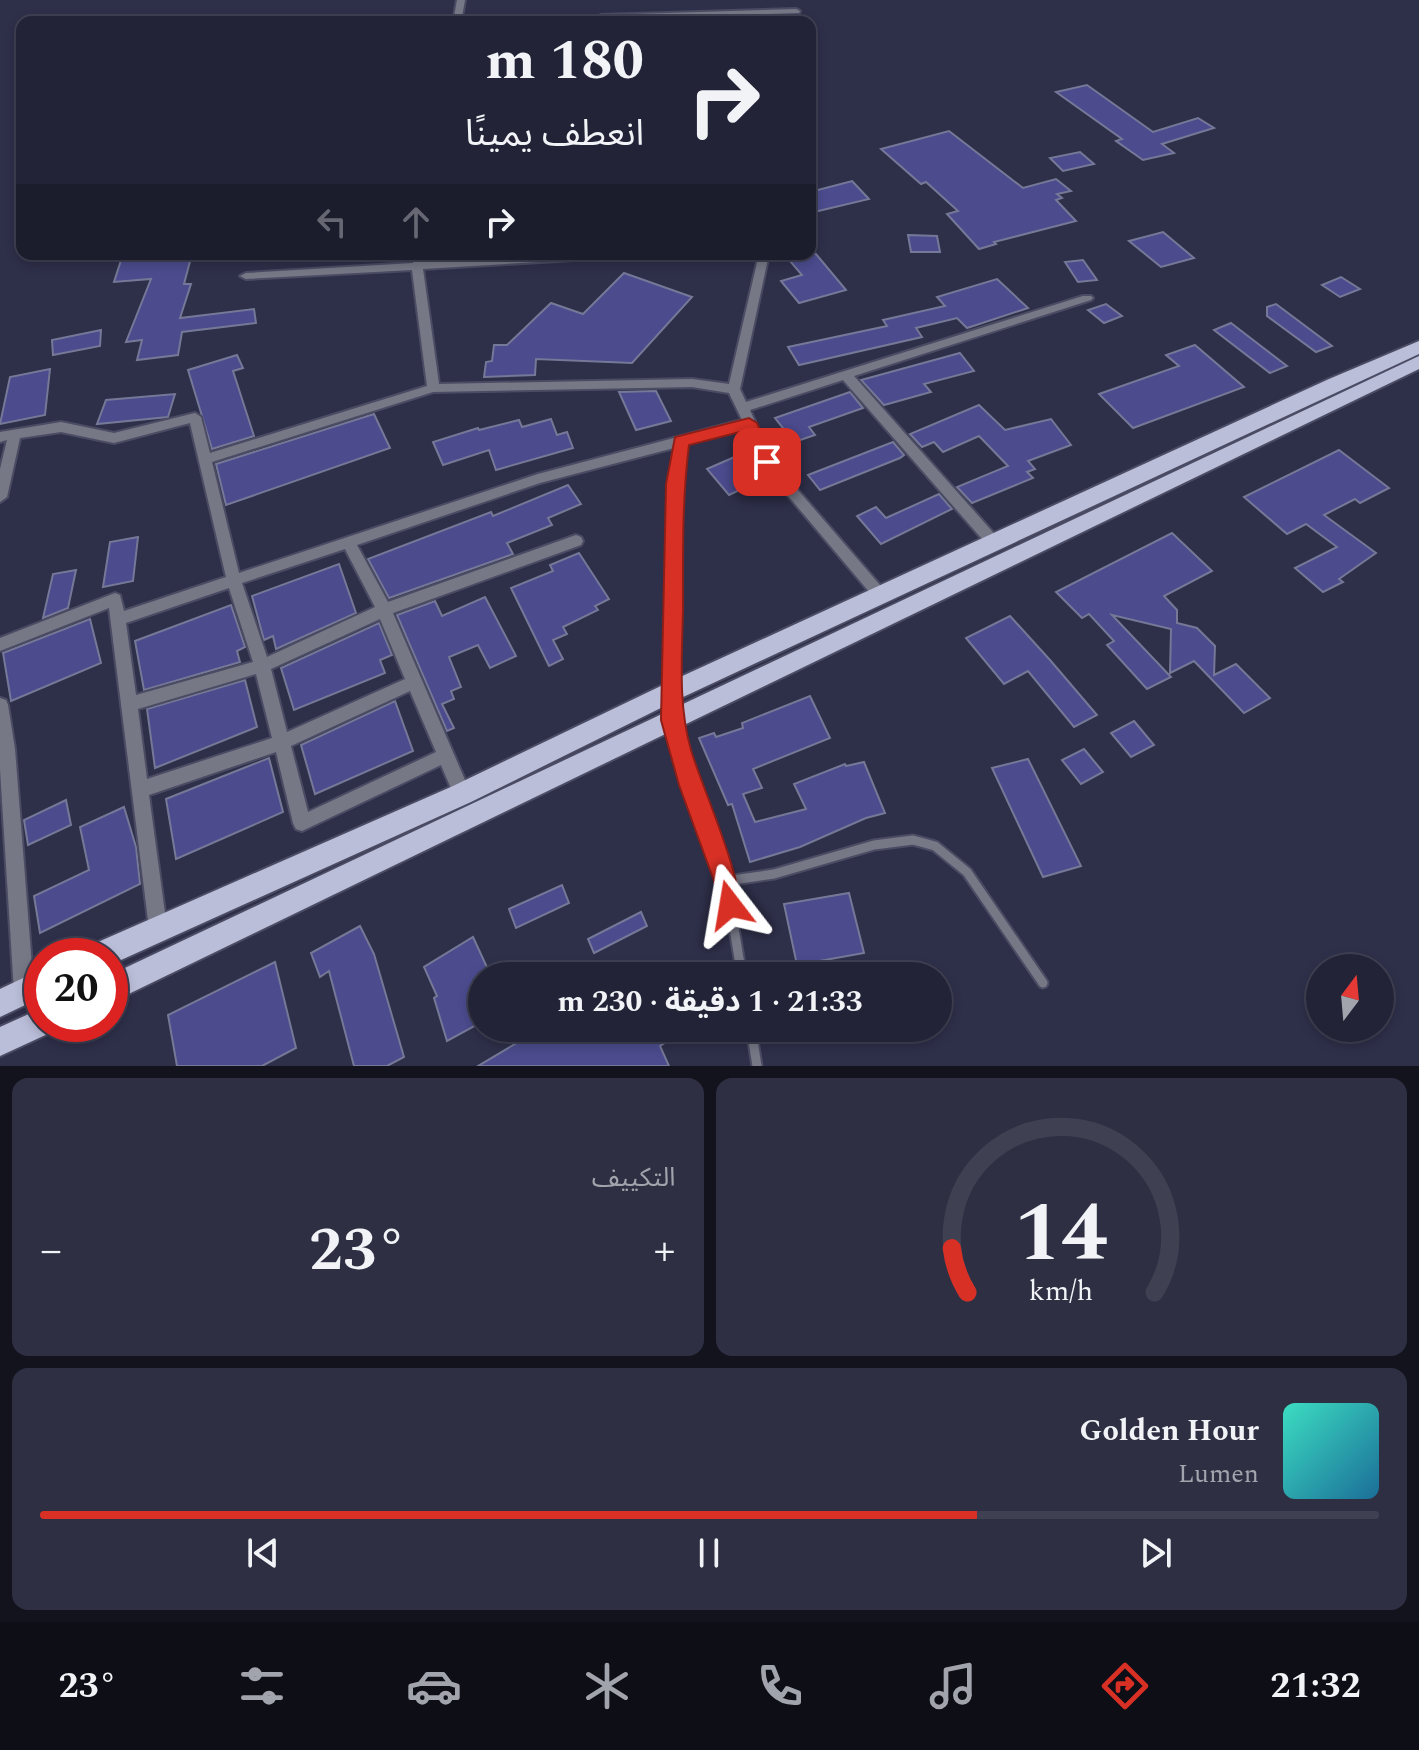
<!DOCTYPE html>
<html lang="ar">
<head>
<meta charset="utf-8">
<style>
  body { margin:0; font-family:Spectral,"Noto Sans Arabic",serif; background:#2e2f42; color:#f1f3f6; direction:rtl; height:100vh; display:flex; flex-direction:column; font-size:30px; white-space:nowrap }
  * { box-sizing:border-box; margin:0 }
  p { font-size:26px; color:#a2a4ad }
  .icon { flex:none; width:44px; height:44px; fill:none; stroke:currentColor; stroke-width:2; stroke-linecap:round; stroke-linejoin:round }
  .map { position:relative; height:1066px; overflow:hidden; direction:ltr }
  .sheet { display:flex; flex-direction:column; gap:12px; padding:12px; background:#13131e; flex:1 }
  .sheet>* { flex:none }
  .banner { position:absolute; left:16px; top:16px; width:800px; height:244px; border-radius:16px; box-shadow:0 4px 12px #0003,0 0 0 2px #3f4052; direction:rtl; background:#222337; color:#f1f3f6; overflow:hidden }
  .needle { width:52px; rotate:16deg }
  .controls { position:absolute; left:1306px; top:954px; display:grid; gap:16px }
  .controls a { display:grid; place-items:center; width:88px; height:88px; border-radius:50%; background:#222337; box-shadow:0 4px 12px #0003,0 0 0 2px #3f4052; font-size:40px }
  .speed { position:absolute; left:24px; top:938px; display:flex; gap:16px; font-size:40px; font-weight:700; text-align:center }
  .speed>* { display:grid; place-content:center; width:104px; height:104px; border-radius:50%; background:#222337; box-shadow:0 4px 12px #0003,0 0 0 2px #3f4052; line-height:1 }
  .speed .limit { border:12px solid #d22; background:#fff; color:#111 }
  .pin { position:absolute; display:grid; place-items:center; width:68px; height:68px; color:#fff; margin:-34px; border-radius:16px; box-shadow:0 4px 12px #0006 }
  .me { position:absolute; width:88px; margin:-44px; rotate:346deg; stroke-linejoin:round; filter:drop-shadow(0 0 6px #0008) }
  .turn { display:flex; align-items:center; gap:28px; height:168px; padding:0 40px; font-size:36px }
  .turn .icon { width:104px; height:104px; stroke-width:2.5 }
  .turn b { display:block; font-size:56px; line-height:68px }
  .lanes { display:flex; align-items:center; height:76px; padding:0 40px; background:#0003; justify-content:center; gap:40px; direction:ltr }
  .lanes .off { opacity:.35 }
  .big { font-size:60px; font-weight:700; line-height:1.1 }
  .sheet .card { flex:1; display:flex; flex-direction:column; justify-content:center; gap:12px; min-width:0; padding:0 28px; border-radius:16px; background:#2e2f42 }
  .sheet .dial { align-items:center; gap:0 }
  .dial svg { height:208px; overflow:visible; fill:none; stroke:#3f4052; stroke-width:7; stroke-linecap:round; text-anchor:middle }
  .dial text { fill:#f1f3f6; stroke:none }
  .song { display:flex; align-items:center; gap:24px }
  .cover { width:96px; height:96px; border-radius:12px; background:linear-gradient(135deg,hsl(170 70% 55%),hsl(200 70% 35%)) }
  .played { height:8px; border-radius:4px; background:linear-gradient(90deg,#d93025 70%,#3f4052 70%) }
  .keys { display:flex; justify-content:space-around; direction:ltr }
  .heat { display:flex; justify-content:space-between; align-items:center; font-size:44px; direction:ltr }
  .sheet .tiles { flex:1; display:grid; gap:12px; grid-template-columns:1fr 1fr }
  .card:last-child { grid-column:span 2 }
  .trip { position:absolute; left:468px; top:962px; width:484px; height:80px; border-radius:40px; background:#222337; box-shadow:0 4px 12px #0003,0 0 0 2px #3f4052; font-weight:700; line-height:80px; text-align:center; direction:rtl }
  .tab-bar { display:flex; height:128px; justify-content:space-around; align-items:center; background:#0e0e16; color:#a2a4ad }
  .tab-bar .icon { width:56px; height:56px }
  .tab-bar .selected { color:#d93025 }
  .tab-bar b { font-size:36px; color:#f1f3f6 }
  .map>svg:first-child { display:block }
</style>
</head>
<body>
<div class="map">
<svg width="1419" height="1066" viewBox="0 0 1419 1066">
  <rect width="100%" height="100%" fill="#2e2f49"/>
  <!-- building -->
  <g fill="#4b4b8e" stroke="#757896" stroke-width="2">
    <polygon points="1087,85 1153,132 1198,118 1214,128 1162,144 1174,153 1143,160 1116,141 1122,139 1056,92"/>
    <polygon points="949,131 1023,188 1056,179 1071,191 1057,194 1062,198 1056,200 1076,221 994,242 996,244 979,249 947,214 958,211 926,182 921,184 881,149"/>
    <polygon points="1080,152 1094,164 1063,171 1050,158"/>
    <polygon points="852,181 869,199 810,213 810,192"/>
    <polygon points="1163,232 1194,258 1161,267 1129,241"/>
    <polygon points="908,235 937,236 940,252 911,252"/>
    <polygon points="123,254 192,254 184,284 191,284 180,318 254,309 256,323 182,332 178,355 137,360 142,340 126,342 151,279 114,282"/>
    <polygon points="784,254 816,254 846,290 799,303 781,281 802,275"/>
    <polygon points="1083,260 1097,280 1078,282 1065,262"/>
    <polygon points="624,273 692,297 632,363 536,359 535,375 484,377 486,362 492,361 494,345 507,345 551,303 583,314"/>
    <polygon points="1341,277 1360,289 1340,297 1322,285"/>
    <polygon points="997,279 1028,308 967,328 957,318 916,328 922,337 799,365 788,347 887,326 883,320 945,306 937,297"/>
    <polygon points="1106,304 1122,316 1104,323 1088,310"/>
    <polygon points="1276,304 1332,346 1316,352 1267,316 1267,307"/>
    <polygon points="1231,323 1287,366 1270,373 1214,330"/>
    <polygon points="101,330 100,346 53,355 52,340"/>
    <polygon points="1195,345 1244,387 1133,428 1099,394 1179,366 1166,355"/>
    <polygon points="960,353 974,371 924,384 931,392 884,405 861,380"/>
    <polygon points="237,355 243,368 233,371 254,436 212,449 188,370"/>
    <polygon points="50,369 45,415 0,424 10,377"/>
    <polygon points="656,391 671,421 636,430 619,392"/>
    <polygon points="850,392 863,408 809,427 815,435 794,442 775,418"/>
    <polygon points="175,394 168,417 97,424 106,400"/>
    <polygon points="979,405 1005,430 1051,419 1071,445 1028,461 1035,469 1027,472 1033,478 972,503 957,487 1008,466 979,436 943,452 934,442 922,447 910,434"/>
    <polygon points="374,414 390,448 226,505 216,464"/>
    <polygon points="551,419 557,435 567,432 573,448 496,470 489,450 443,465 433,442 478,428 479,430 519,420 522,427"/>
    <polygon points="893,442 904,455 900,458 820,490 808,475"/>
    <polygon points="1339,450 1389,488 1360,503 1355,499 1324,515 1376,553 1339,579 1343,582 1323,592 1295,568 1337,547 1306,524 1287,534 1244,497"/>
    <polygon points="739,455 761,480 729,495 707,469"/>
    <polygon points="568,485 581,504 548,518 552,525 507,543 513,554 389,598 368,559 491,512 493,516"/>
    <polygon points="939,494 952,509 881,544 857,516 876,507 886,518"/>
    <polygon points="1172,533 1212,571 1164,596 1177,610 1177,623 1197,628 1215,646 1214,675 1236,664 1270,698 1244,713 1194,661 1170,673 1171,629 1112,615 1171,677 1147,689 1107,645 1114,641 1089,614 1082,618 1056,592"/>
    <polygon points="138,537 133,581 103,587 110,542"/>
    <polygon points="579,553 609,599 595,606 598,610 563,627 567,634 553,640 563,659 549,666 511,588 553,571 550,565"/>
    <polygon points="339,564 356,613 276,649 273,636 264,640 252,596"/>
    <polygon points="76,570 68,608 43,618 53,574"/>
    <polygon points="485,597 516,656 490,668 478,645 449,657 461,687 451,691 454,699 442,704 454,728 447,731 397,615 435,601 442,616"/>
    <polygon points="231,605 245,647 237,651 240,662 144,690 135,641"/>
    <polygon points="1010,616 1050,660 1097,715 1074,727 1028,671 1004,684 966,638"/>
    <polygon points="90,619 101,663 11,701 3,653"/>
    <polygon points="379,623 392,655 380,660 385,673 294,710 281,668"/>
    <polygon points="245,680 257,727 155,768 147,709"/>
    <polygon points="810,696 830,738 753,769 762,788 743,794 755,822 806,809 794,784 845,764 846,766 864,762 885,813 866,818 800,847 750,862 732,804 728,805 699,738 714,733 716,737 743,728 742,723"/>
    <polygon points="395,701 413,751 315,794 301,745"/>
    <polygon points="1134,721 1154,745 1131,757 1111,733"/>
    <polygon points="1084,749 1103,772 1081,784 1062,760"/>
    <polygon points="269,758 283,812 176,859 166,799"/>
    <polygon points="1028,759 1033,769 1081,866 1043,877 992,768"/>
    <polygon points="66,800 71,825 28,845 24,820"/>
    <polygon points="124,807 136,847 140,884 40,933 34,896 89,870 80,827"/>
    <polygon points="562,885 569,903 516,928 509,909"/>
    <polygon points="849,893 864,953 797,965 784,904"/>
    <polygon points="641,912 647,926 594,953 588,939"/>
    <polygon points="360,926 374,954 404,1057 387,1066 354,1066 329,971 320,977 311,953"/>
    <polygon points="473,937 491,976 482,976 482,1022 447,1041 434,998 437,996 424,967"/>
    <polygon points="275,962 296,1048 262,1066 177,1066 168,1015"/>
    <polygon points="542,1028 689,1028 660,1046 669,1066 478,1066"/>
  </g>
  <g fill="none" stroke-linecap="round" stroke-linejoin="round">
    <!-- service casing -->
    <g stroke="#4b4c64" stroke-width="13">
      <g id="service">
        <polyline points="672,722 690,785 726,881 774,874 874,845 913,840 935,846 967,872 1043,983"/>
        <polyline points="726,881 742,976"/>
        <polyline points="751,1028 757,1066"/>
      </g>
    </g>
    <!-- minor casing -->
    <g stroke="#4b4c64" stroke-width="4">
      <g id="minor">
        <polygon points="457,0 465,0 461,22 453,22"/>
        <polygon points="796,9 800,11 799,13 605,19 605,22 597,22 597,17 601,15"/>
        <path d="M415,254H425L424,262L566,254H627L622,257L423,269L439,384L692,379L729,384L759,254H769L740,389L746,402L1083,296H1091L1093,298L1091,300L854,376L999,539L1001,543L999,547H989L843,380L750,410L772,460L886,592L888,596L886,600L881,602L876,600L762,465L745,428L687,444L682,484L679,720L677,725L671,727L665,725L663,720L668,484L674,448L540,483L357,545L388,602L576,535L581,537L583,541L581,545L393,613L471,794L468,800L462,802L456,800L441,765L302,831L296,829L293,823L276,752L149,795L167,928L165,935L158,937L151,935L149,928L109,608L0,651V638L115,593L120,595L124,611L226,577L190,423L114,443L61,432L20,438L7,497L0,502V469L7,440L0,442V432L61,422L114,433L195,413L201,417L210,453L427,386L412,270L246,279L240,276L246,273L413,263ZM692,387L729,393L742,420L538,474L239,573L212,462L433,392ZM345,549L375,607L267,657L242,583ZM229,588L253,662L136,695L126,623ZM380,619L405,679L287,732L271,669ZM256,674L272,738L147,779L138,709ZM410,691L436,752L308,812L291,746Z"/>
        <polygon points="0,698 6,700 8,705 15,749 34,992 31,999 24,1002 17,999 14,992 0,769"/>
      </g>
    </g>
    <!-- primary casing -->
    <g stroke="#4b4c64" stroke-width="4">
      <g id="primary">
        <polygon points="1419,341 1419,354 681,698 471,802 110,965 110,956 85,956 89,946 453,786 665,684 1329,379"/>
        <polygon points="1419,356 1419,369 110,1003 110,975"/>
        <polygon points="42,969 42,997 0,1017 0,989"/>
        <polygon points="42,1008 42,1024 55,1024 52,1032 0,1056 0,1027"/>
      </g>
    </g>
    <!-- service -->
    <use href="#service" stroke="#777886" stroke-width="9"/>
    <!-- minor -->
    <use href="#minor" fill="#777886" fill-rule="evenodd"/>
    <!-- primary -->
    <use href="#primary" fill="#bbbed9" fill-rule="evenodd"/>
  </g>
  <!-- route -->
  <path fill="#d93025" stroke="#8d1f18" stroke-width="2" d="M749,418L757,423L775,462L773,467H761L744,431L689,445C682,500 683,555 683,610C682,658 678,705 691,750C700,782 748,889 738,913L730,917L722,913L714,881L679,785L661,720L666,484L675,437Z"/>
</svg>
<div class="controls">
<a><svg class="needle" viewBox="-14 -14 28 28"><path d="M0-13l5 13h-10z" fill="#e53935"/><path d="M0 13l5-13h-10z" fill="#a2a4ad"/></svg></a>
</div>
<div class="speed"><div class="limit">20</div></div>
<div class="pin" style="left:767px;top:462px;background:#d93025"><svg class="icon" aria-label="arrive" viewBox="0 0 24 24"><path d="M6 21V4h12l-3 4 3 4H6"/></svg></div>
<svg class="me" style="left:730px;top:905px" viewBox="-20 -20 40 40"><path d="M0-17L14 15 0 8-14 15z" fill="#d93025" stroke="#fff" stroke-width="4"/></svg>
<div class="trip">21:33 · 1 دقيقة · 230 m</div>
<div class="banner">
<div class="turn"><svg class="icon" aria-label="right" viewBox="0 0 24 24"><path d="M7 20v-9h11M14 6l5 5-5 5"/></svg><div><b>180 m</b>انعطف يمينًا</div></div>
<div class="lanes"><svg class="icon off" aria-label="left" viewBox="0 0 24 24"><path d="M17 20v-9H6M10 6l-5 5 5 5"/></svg><svg class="icon off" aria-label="ahead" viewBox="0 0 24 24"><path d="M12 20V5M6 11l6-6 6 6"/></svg><svg class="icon" aria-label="right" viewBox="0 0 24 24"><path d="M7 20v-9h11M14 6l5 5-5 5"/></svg></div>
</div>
</div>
<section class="sheet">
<div class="tiles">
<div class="card dial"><svg viewBox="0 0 100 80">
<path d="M14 69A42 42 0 1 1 86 69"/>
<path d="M14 69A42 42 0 0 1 8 52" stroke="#d93025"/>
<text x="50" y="56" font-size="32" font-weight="700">14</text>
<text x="50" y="72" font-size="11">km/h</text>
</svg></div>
<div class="card"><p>التكييف</p>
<div class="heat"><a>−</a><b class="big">23°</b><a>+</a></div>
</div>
<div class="card">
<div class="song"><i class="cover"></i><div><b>Golden Hour</b><p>Lumen</p></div></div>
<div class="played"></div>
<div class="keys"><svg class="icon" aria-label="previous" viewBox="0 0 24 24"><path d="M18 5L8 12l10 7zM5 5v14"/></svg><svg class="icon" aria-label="pause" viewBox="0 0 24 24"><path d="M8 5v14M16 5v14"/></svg><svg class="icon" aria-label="next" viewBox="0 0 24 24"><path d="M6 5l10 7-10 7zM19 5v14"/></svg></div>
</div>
</div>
</section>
<nav class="tab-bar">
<b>21:32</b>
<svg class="icon selected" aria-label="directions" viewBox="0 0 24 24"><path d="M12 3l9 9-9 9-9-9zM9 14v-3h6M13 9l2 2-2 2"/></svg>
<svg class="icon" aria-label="music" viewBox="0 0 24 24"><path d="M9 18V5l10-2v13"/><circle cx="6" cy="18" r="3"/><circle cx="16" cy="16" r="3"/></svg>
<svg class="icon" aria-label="phone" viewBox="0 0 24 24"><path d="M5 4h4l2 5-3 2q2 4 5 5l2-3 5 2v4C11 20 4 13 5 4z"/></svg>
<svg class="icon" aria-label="climate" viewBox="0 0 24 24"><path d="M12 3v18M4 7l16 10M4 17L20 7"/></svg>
<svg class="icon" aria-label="car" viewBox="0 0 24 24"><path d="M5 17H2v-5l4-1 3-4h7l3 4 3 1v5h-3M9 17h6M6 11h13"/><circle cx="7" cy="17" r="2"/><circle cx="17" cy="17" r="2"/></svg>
<svg class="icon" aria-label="filters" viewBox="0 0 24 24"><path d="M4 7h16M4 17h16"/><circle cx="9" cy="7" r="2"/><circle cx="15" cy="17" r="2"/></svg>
<b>23°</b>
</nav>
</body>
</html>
